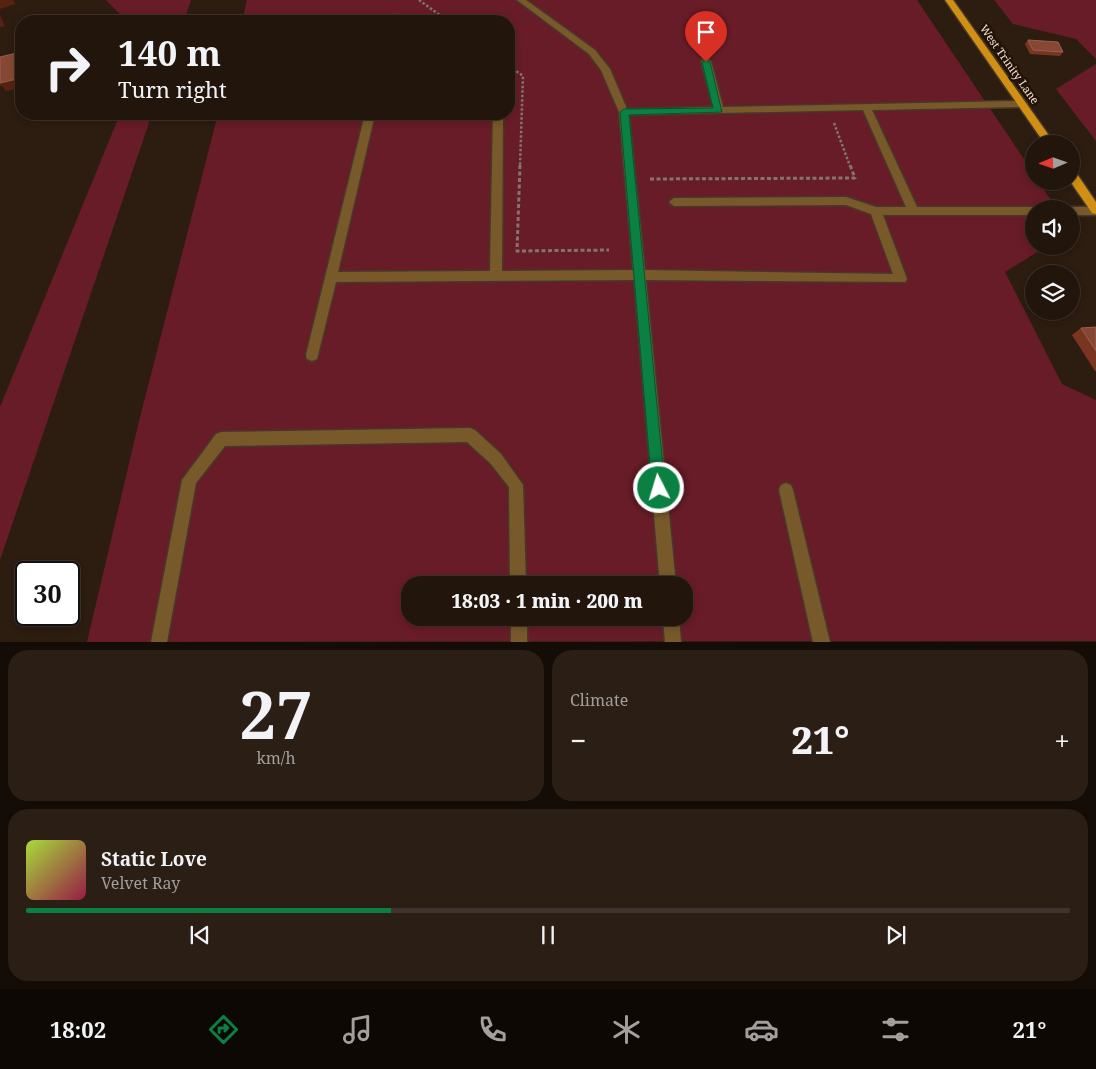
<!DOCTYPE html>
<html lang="en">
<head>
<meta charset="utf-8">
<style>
  body { margin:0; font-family:"Noto Serif",serif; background:#2a1e15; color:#f1f3f6; height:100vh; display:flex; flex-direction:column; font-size:19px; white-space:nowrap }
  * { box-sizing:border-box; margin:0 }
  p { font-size:16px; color:#a29f9d }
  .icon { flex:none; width:28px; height:28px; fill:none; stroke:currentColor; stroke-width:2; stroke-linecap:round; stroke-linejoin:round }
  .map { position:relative; height:642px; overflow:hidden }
  .sheet { display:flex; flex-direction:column; gap:8px; padding:8px; background:#130c07; flex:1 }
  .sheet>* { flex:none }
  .banner { position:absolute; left:15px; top:15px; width:500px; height:105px; border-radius:20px; box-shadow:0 2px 8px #0003,0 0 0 1px #3f342d; background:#22150c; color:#f1f3f6; overflow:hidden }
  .needle { width:32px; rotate:268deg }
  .buttons { position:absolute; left:1025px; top:135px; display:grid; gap:10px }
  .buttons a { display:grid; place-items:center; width:55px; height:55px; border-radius:50%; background:#22150c; box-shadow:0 2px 8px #0003,0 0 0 1px #3f342d; font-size:25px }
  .speed { position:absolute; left:15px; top:561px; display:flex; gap:10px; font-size:25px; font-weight:700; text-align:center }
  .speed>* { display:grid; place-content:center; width:65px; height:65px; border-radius:50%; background:#22150c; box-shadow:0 2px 8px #0003,0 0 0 1px #3f342d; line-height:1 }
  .speed .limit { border:2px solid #111; border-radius:8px; background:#fff; color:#111 }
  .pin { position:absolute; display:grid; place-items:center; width:42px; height:42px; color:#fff; margin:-51px -21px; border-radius:50% 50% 50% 0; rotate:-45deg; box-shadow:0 0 5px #0007 }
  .pin .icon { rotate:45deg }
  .me { position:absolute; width:55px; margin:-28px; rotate:355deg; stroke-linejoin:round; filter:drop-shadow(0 0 4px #0008) }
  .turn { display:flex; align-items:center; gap:18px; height:105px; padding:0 20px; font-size:22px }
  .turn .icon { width:65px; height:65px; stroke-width:2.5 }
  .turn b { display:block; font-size:35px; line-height:42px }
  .big { font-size:38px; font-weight:800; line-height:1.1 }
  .sheet .widget { flex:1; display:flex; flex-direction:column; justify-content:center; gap:8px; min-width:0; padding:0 18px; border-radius:20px; background:#2a1e15 }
  .sheet .dial { align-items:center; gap:0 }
  .dial b { font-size:65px; line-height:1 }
  .song { display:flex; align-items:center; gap:15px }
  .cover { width:60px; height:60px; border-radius:8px; background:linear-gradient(135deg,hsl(80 70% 55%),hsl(340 70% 35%)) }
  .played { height:5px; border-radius:2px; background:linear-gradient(90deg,#0b8043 35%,#3f342d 35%) }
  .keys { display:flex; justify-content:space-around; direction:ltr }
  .heat { display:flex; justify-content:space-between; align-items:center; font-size:28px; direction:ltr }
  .sheet .tiles { flex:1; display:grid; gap:8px; grid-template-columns:1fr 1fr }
  .widget:last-child { grid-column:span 2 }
  .trip { position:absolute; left:401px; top:576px; width:292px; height:50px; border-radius:20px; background:#22150c; box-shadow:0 2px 8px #0003,0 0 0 1px #3f342d; font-weight:800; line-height:50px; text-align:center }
  .menu { display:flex; height:80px; justify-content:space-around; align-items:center; background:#0e0805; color:#a29f9d }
  .menu .icon { width:35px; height:35px }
  .menu .active { color:#0b8043 }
  .menu b { font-size:22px; color:#f1f3f6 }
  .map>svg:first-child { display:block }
</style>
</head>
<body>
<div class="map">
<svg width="1096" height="642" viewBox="0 0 1096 642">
  <rect width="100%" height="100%" fill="#2d1c10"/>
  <!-- green -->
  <g fill="#681c27" fill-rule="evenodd">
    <polygon points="106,0 191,0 184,21 127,21"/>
    <path d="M247,0H917L1034,174V181H1038L1057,209H1034V246H1047L1005,272L1062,384L1096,400V641L87,642L139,421L218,114H509V21H242ZM410,585H685V618H410Z"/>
    <polygon points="994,0 1096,0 1096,59 1076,39 1013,24"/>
    <polygon points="1096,64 1096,141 1056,89"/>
    <polygon points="120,114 152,114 0,560 0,407"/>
  </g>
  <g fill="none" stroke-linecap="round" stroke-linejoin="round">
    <!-- minor casing -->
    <g stroke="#48382c" stroke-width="3">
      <g id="minor">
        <path d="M517,0H526L595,50L610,69L627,109L713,107L701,61L706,58L711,61L723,107L1022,101L1027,104L1022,107L872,110L917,207H1034L1038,209H1034V215H883L907,279L905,282L646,280L676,585H660L634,280L336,282L318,355L317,359L312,361L307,359L306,355L365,114H375L338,272L490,271L493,114H503L502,271L633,270L619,112L601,70L589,54ZM863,110L906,207H876L846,197L674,198L669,202L674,206L846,205L871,214L893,274L645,270L629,115Z"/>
        <polygon points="391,15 397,15 412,21 389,21"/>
        <polygon points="1071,207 1096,207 1096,215 1071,215 1071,209 1067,209"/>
        <polygon points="470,428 475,430 501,454 523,485 526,585 510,585 509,487 491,464 467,442 225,446 196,483 167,642 151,642 182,480 216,434 221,432"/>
        <polygon points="786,483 791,485 793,490 830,642 813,642 779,490 781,485"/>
        <rect x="511" y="618" width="16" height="24"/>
        <polygon points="663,618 679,618 681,642 665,642"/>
      </g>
    </g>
    <!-- major casing -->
    <g stroke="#48382c" stroke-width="3">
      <g id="major">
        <polygon points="945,0 953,0 1055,144 1045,144"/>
        <polygon points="1071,170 1075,171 1096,202 1096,214 1092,213 1070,181"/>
      </g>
    </g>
    <!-- path-far1 -->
    <g stroke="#84756b" stroke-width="2.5" stroke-dasharray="2.5 2" stroke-linecap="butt">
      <polyline points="419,0 448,21"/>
      <polyline points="509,66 523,76 520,166"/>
      <polyline points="834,123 850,166"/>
    </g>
    <!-- path -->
    <g stroke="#84756b" stroke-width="3" stroke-dasharray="4 2.5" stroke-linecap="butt">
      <polyline points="520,165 517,251 609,250"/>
      <polyline points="650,179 855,178 850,165"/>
    </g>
    <!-- minor -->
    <use href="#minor" fill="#78592a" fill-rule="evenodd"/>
    <!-- major -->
    <use href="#major" fill="#d19014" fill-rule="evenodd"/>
  </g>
  <!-- wall -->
  <g fill="#7a3521">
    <polygon points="1028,40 1063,52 1060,56 1030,54 1025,44"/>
    <polygon points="1096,327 1096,371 1095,371 1072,335 1081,328"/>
  </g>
  <!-- shaded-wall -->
  <g fill="#562312">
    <polygon points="0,0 13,0 15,4 0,9"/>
    <polygon points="0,15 5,26 0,27"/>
    <polygon points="0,77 21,78 21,88 6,91 2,86 0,86"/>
  </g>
  <!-- building -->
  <g fill="#864835" stroke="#97604f">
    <polygon points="1028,40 1058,42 1063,52 1033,50"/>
    <polygon points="21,52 21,78 0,83 0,57"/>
    <polygon points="1096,327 1096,351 1081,328"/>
  </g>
  <!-- route -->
  <polygon fill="#0b8043" stroke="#07532c" points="706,59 710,62 722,112 629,115 665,488 663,493 659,495 654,493 652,488 620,112 624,109 713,108 702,62"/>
  <g text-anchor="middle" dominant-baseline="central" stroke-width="5" stroke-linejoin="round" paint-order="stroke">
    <!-- far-street labels -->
    <g font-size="11" fill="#efe3db" stroke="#231307">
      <text transform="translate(1010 64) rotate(55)">West Trinity Lane</text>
    </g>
  </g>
</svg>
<div class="buttons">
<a><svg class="needle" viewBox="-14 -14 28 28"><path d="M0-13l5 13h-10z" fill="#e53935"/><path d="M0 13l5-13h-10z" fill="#a29f9d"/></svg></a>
<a><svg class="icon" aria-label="sound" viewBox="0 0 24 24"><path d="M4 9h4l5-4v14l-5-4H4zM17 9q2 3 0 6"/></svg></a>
<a><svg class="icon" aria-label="layers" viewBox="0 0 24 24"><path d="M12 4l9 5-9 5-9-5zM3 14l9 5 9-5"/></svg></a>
</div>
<div class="speed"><div class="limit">30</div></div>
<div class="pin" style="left:706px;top:62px;background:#d93025"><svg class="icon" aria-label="arrive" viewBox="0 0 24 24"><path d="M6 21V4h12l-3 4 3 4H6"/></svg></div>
<svg class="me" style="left:659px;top:488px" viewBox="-20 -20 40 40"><circle r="17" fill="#0b8043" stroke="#fff" stroke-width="3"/><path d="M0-11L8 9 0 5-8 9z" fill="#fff"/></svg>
<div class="trip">18:03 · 1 min · 200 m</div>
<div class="banner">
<div class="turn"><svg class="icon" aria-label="right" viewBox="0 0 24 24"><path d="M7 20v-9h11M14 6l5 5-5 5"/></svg><div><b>140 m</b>Turn right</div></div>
</div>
</div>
<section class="sheet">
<div class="tiles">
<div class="widget dial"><b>27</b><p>km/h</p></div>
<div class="widget"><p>Climate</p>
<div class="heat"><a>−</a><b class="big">21°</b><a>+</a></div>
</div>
<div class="widget">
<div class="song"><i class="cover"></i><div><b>Static Love</b><p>Velvet Ray</p></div></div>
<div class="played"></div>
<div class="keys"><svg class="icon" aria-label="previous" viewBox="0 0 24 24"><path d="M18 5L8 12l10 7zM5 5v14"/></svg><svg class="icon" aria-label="pause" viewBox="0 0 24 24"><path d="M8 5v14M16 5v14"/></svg><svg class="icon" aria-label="next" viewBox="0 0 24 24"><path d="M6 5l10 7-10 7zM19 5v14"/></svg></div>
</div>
</div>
</section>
<nav class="menu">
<b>18:02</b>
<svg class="icon active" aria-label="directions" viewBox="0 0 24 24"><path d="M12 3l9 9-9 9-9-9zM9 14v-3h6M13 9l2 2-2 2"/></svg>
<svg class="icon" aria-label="music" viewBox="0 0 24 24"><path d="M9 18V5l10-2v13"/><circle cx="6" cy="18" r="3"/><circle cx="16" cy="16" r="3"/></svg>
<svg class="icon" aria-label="phone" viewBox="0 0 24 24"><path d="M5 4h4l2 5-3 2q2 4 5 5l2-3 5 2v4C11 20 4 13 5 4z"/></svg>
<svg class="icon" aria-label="climate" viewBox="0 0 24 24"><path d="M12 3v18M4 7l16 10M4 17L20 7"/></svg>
<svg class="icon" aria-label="car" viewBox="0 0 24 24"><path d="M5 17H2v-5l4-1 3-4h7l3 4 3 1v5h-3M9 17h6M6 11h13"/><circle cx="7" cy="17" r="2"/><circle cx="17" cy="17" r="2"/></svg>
<svg class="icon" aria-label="filters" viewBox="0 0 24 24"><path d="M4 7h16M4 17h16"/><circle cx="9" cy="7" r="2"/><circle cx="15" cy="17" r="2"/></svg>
<b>21°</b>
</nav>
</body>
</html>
